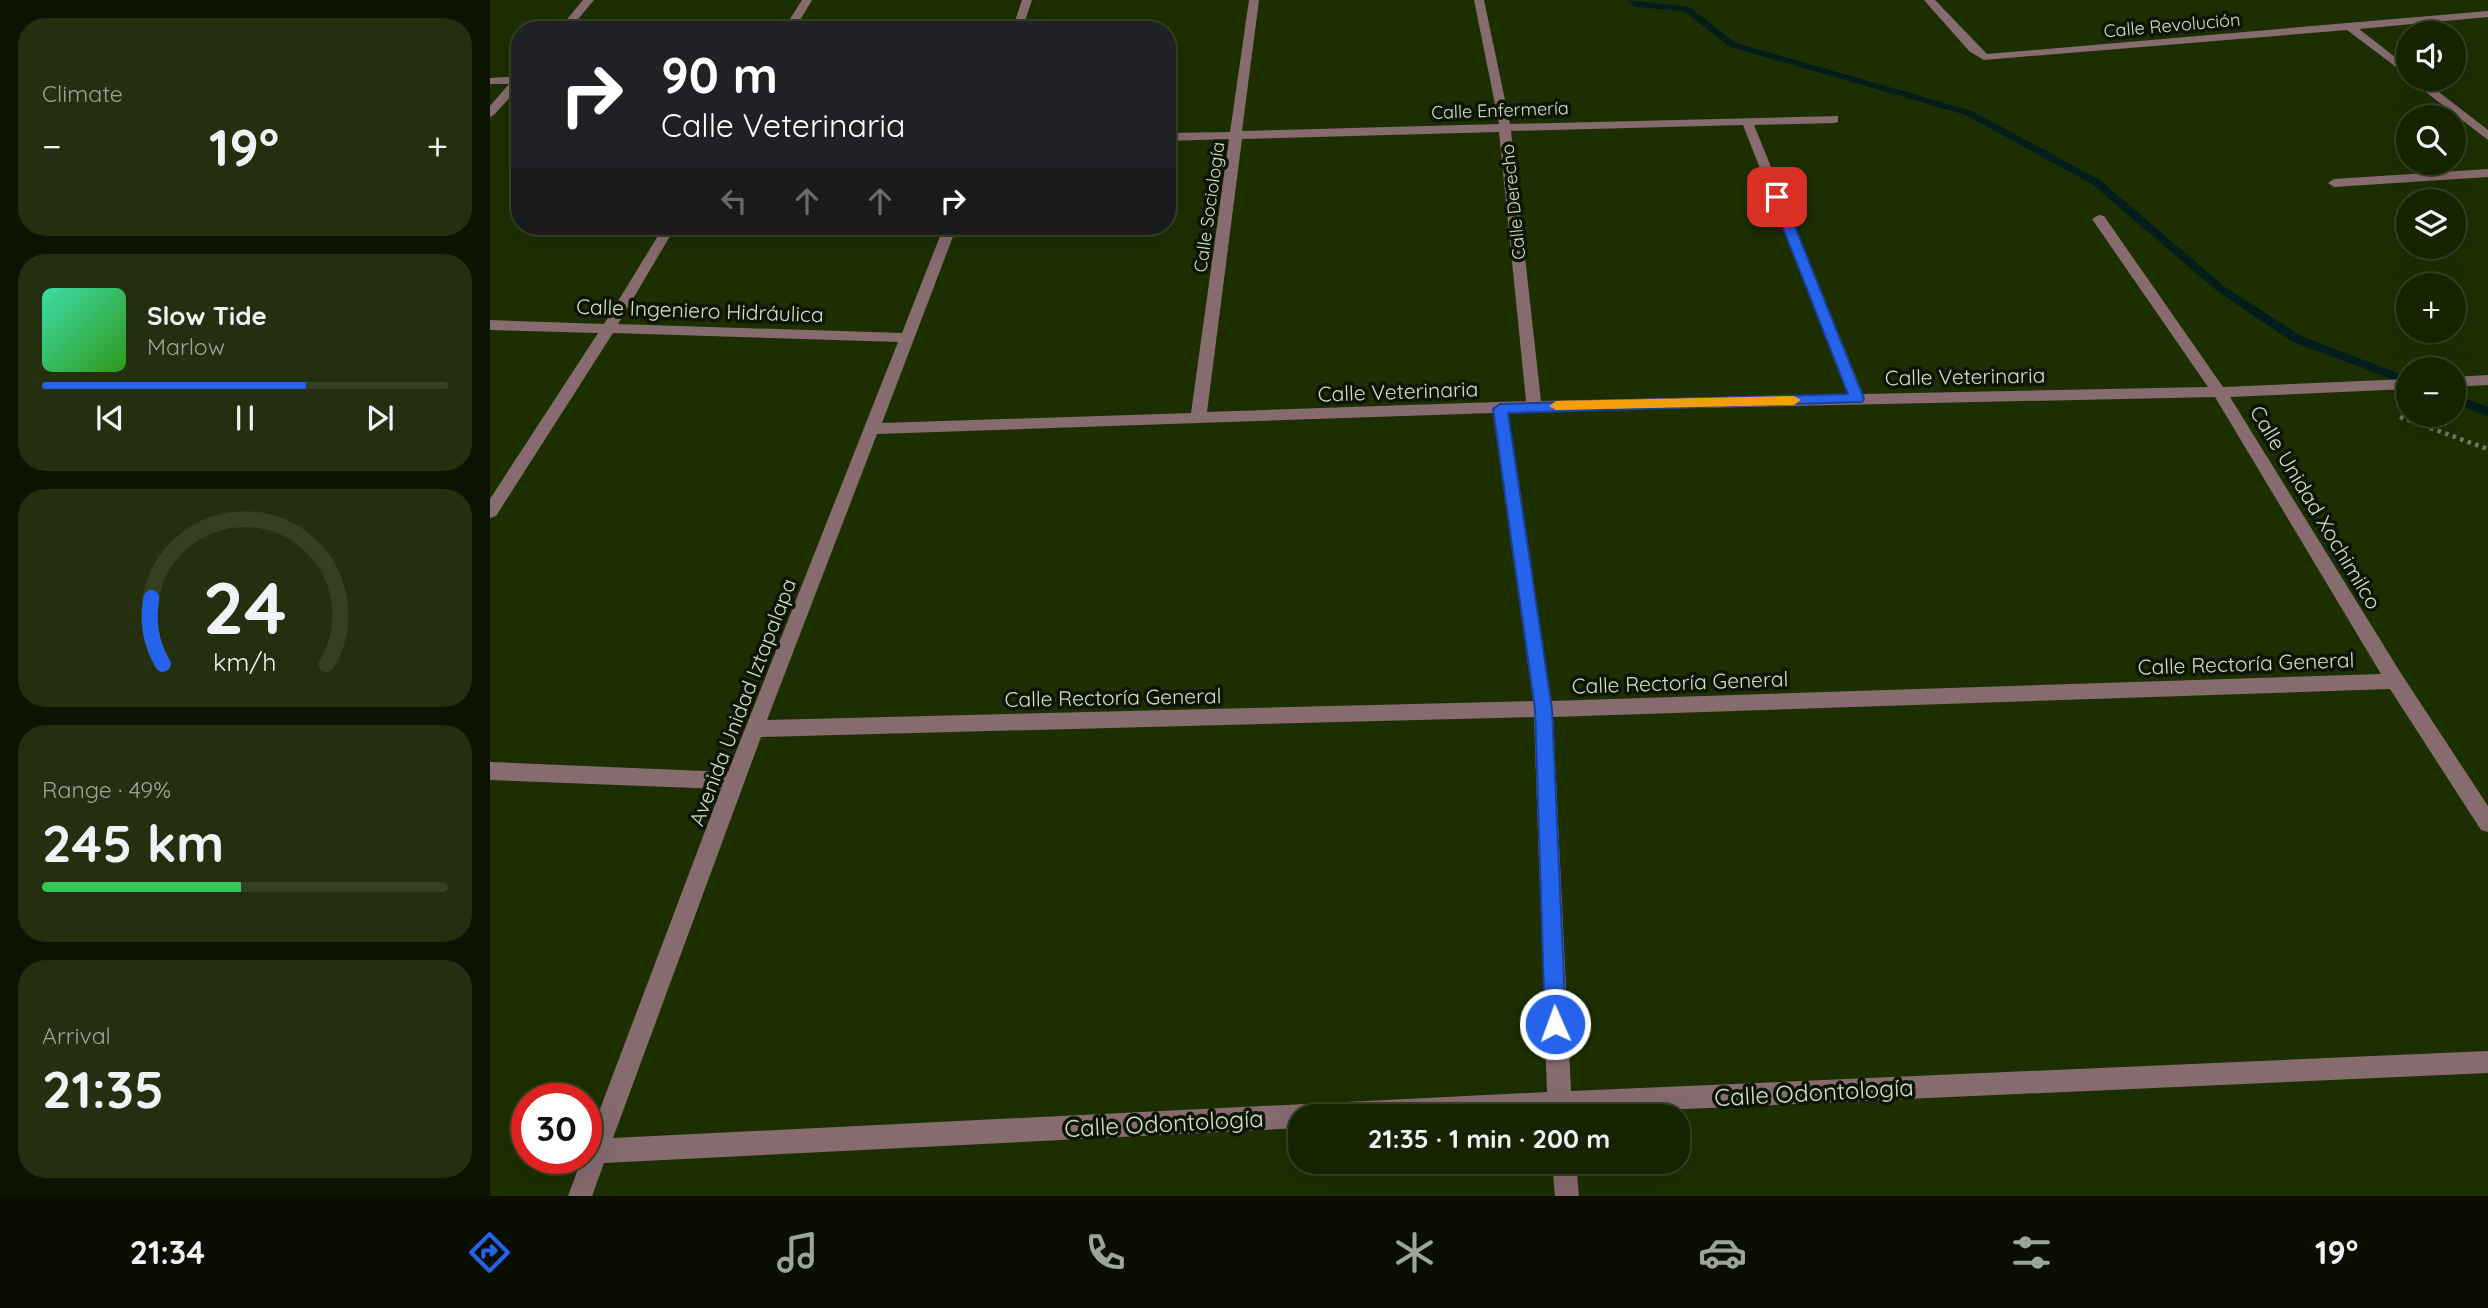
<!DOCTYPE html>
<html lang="en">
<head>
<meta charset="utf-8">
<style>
  body { margin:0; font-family:Quicksand,sans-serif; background:#232f0f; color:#f1f3f6; height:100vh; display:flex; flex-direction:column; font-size:26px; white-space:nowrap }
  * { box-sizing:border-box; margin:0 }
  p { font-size:23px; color:#9ea499 }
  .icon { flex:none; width:38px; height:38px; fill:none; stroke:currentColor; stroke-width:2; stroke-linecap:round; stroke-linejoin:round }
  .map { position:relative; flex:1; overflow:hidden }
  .sheet { display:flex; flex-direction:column; gap:18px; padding:18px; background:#0c1300; width:490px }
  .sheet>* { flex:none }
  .guide { position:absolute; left:21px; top:21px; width:665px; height:214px; border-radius:28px; box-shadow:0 7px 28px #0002,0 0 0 2px #354022; background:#202124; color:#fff; overflow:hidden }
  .buttons { position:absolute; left:1906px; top:21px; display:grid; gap:14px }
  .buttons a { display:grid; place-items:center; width:70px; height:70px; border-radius:50%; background:#162300; box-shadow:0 7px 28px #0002,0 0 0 2px #354022; font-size:35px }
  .speed { position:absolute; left:21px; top:1083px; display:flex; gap:14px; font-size:35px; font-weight:700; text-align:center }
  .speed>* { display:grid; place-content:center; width:91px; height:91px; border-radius:50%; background:#162300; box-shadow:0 7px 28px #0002,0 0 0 2px #354022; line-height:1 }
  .speed .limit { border:10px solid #d22; background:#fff; color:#111 }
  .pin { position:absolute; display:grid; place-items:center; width:60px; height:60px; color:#fff; margin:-30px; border-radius:14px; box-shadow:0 4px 10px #0006 }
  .me { position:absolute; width:77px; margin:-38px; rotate:358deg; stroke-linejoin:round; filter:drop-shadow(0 0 5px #0008) }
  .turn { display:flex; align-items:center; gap:24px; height:147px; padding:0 35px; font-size:32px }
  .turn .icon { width:91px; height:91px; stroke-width:2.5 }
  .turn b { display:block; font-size:49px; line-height:60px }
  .lanes { display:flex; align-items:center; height:66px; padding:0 35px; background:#0003; justify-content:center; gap:35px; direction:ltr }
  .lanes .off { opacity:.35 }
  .big { font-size:52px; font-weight:800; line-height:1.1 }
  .sheet .card { flex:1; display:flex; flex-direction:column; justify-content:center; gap:10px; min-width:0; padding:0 24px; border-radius:28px; background:#232f0f }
  .sheet .dial { align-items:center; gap:0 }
  .dial svg { height:182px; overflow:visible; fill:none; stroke:#354022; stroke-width:7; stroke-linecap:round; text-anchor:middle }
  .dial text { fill:#f1f3f6; stroke:none }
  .song { display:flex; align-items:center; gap:21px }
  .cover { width:84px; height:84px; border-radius:10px; background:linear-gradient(135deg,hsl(160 70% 55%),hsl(110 70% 35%)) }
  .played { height:7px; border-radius:4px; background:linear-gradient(90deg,#2563eb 65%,#354022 65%) }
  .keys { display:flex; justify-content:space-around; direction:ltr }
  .heat { display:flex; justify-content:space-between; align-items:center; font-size:38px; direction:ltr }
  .charge { height:10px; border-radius:5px; background:linear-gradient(90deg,#34c759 49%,#354022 0) }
  .trip { position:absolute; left:798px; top:1104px; width:402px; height:70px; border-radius:28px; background:#162300; box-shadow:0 7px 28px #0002,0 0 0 2px #354022; font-weight:800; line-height:70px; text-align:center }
  .tabs { display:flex; height:112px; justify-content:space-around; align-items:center; background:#090e00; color:#9ea499 }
  .tabs .icon { width:49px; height:49px }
  .tabs .current { color:#2563eb }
  .tabs b { font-size:32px; color:#f1f3f6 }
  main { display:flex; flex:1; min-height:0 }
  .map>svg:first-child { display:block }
</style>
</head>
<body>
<main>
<section class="sheet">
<div class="card"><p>Climate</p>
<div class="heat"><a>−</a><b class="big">19°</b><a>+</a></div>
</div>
<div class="card">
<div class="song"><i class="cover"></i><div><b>Slow Tide</b><p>Marlow</p></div></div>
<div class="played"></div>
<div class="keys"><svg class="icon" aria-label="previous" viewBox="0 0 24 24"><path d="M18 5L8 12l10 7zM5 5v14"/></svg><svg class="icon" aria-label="pause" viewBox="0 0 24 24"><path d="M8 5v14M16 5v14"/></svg><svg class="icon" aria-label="next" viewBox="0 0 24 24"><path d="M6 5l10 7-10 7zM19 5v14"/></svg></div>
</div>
<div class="card dial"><svg viewBox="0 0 100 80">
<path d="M14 69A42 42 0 1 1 86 69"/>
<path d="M14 69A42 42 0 0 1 9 40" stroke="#2563eb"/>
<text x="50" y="56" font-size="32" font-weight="700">24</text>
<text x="50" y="72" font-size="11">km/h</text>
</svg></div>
<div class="card"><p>Range · 49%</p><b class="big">245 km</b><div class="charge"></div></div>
<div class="card"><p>Arrival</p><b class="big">21:35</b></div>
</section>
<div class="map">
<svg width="1998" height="1196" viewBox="0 0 1998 1196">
  <rect width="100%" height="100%" fill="#1d2f00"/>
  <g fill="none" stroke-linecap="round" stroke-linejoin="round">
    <!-- stream -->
    <g fill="#021d1b" fill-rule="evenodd">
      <polygon points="1137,0 1199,7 1246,43 1482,111 1610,180 1735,287 1811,336 1918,377 1918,385 1803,342 1727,291 1602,184 1476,115 1240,47 1194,11 1145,7"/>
      <polygon points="1964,394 1998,407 1998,416 1964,403"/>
    </g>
    <!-- path -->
    <polyline stroke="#6d7d57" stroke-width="4.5" stroke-dasharray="3.5 4.5" stroke-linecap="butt" points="1910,417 1998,449"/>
    <!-- minor -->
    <g fill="#866b6f" fill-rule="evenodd">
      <polygon points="93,0 104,0 79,30 68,30"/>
      <polygon points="312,0 322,0 304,30 293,30"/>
      <polygon points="532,0 542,0 532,30 522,30"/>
      <path d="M759,0H769L752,131L1009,124L984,0H994L1020,124L1348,116V122L1344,123L1264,125L1373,394L1718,387L1602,219L1609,215L1614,216L1733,387L1918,379V389L1740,397L1912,675L1998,806V832L1991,830L1900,689L1063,717L1081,1091L1998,1051V1073L1082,1114V1116H810V1128L114,1163L102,1196H78L92,1158H96V1146L231,789L0,780V762L238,772L408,342L123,333L6,516L0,518V499L108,333L0,330V320L114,324L174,226H186L128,324L412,333L454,226H467L392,423L701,413L739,139L677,141V133L740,132ZM1253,125L1358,394L1051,401L1021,131ZM1009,132L1036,401L717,412L752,139ZM1725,397L1891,674L1061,701L1018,412ZM1003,413L1043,701L277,720L387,434ZM1044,717L1057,1092L123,1138L271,737Z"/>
      <polygon points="1434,0 1445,0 1497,54 1998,11 1998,17 1869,29 1918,67 1918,76 1857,30 1494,60 1479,51"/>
      <polygon points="30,76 30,86 4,115 0,117 0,106 19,84 0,84 0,78"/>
      <polygon points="1919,79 1932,79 1998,130 1998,140"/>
      <polygon points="1998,169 1998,177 1844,187 1838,183 1844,179"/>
      <polygon points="1998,375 1998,385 1964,387 1964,377"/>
      <polygon points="1062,1162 1086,1162 1089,1196 1065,1196"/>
    </g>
  </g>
  <!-- route -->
  <polygon fill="#2563eb" stroke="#184099" stroke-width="2" points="1287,193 1293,197 1374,399 1372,402 1018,413 1062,709 1076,1024 1073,1032 1065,1035 1058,1032 1055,1024 1045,709 1003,409 1010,404 1358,394 1281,197"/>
  <!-- slow -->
  <polygon fill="#f59e0b" points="1304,396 1311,400 1304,405 1066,410 1059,406 1066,401"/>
  <g text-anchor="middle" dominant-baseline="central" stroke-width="7" stroke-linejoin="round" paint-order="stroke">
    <!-- far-street labels -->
    <g font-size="18" fill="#d3e0c6" stroke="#0c1403">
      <text transform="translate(1682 25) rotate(-5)">Calle Revolución</text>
      <text transform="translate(1010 110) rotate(-2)">Calle Enfermería</text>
      <text transform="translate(1023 202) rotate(-96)">Calle Derecho</text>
      <text transform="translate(719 207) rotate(-82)">Calle Sociología</text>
    </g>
    <!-- street labels -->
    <g font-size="21" fill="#d3e0c6" stroke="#0c1403">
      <text transform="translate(210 310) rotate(2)">Calle Ingeniero Hidráulica</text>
      <text transform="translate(1475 376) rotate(-1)">Calle Veterinaria</text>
      <text transform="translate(908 391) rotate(-2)">Calle Veterinaria</text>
      <text transform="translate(1826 507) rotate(59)">Calle Unidad Xochimilco</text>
      <text transform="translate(1756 663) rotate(-2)">Calle Rectoría General</text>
      <text transform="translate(1190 682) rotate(-2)">Calle Rectoría General</text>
      <text transform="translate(623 697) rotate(-1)">Calle Rectoría General</text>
      <text transform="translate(252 702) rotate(-69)">Avenida Unidad Iztapalapa</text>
    </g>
    <!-- near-street labels -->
    <g font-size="24" fill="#d3e0c6" stroke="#0c1403">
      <text transform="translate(1324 1092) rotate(-3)">Calle Odontología</text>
      <text transform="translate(674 1123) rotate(-3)">Calle Odontología</text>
    </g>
  </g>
</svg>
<div class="buttons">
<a><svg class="icon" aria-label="sound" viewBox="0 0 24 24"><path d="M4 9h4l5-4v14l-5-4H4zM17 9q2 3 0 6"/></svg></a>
<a><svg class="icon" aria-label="search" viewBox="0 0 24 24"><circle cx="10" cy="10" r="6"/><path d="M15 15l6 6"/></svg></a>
<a><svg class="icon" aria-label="layers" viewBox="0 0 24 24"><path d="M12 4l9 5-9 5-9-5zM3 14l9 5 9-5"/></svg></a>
<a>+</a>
<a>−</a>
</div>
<div class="speed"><div class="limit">30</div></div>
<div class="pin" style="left:1287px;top:197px;background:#d93025"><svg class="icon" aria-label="arrive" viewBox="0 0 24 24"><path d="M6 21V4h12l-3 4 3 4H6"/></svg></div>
<svg class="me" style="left:1065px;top:1024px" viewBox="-20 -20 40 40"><circle r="17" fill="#2563eb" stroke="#fff" stroke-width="3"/><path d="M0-11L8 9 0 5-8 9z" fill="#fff"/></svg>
<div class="trip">21:35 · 1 min · 200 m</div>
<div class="guide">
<div class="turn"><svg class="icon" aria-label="right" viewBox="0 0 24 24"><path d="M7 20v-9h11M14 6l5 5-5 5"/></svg><div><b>90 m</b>Calle Veterinaria</div></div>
<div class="lanes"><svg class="icon off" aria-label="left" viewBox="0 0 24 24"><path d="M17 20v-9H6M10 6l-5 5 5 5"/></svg><svg class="icon off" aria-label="ahead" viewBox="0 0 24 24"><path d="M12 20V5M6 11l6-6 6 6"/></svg><svg class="icon off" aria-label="ahead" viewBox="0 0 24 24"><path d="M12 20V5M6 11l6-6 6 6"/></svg><svg class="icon" aria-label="right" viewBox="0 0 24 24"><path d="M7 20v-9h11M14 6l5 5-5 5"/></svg></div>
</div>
</div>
</main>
<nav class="tabs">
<b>21:34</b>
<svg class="icon current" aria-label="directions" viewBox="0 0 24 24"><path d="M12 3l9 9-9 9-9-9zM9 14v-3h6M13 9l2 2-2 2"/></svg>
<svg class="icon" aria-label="music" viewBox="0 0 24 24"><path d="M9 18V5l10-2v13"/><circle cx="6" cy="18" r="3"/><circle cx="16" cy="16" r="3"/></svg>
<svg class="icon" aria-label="phone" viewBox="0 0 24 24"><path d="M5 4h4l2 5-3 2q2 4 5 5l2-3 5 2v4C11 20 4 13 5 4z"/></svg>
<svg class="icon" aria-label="climate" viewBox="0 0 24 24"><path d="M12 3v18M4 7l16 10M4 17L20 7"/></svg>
<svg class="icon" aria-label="car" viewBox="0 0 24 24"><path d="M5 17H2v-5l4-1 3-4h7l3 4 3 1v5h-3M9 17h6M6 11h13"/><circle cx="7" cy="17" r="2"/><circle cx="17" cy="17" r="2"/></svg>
<svg class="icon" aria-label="filters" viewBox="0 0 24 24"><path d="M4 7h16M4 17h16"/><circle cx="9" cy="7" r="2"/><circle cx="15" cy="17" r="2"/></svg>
<b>19°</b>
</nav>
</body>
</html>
